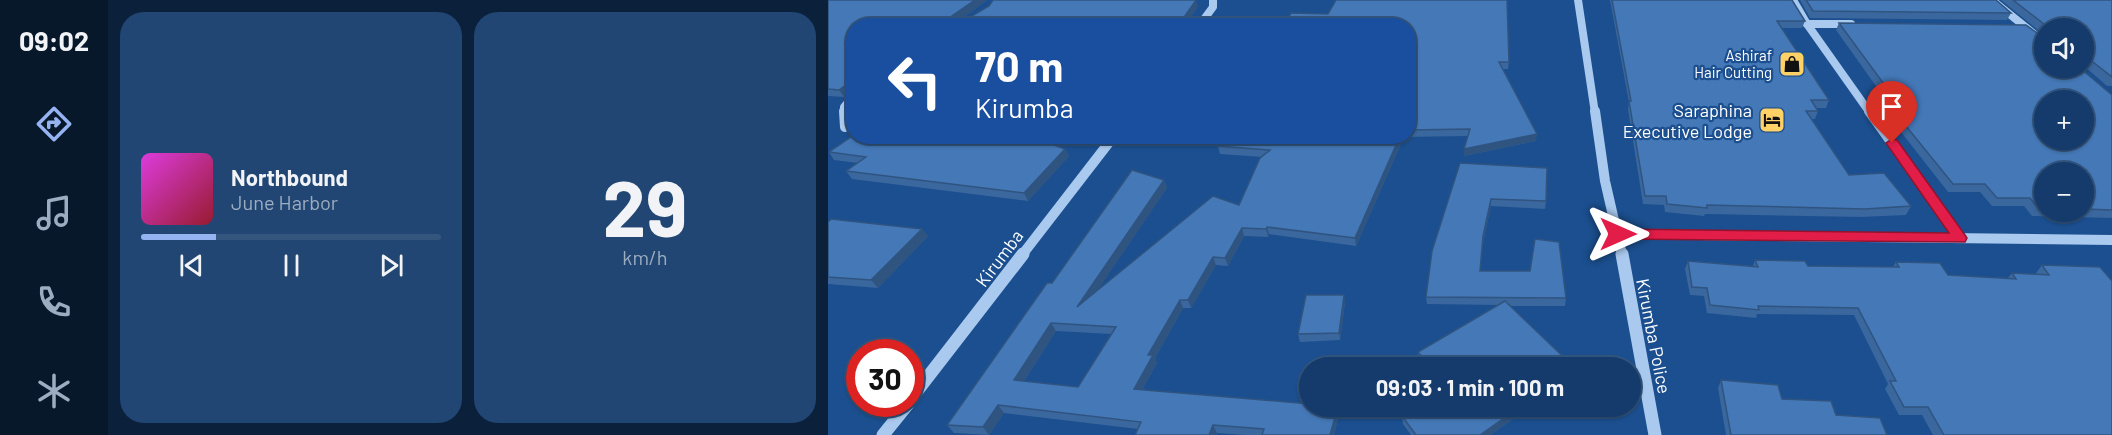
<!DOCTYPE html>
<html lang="en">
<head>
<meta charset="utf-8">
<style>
  body { margin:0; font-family:Barlow,sans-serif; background:#214673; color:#f1f3f6; height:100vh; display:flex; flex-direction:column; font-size:22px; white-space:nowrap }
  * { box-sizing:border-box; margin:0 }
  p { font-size:20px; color:#9dadc1 }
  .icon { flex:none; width:33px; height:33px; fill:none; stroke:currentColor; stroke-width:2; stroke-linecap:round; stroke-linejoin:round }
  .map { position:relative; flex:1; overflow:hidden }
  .side { display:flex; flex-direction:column; gap:12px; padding:12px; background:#0b203b; width:720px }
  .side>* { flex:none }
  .hud { position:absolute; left:18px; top:18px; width:570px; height:126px; border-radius:24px; box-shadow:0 2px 4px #0004,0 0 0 2px #33557e; background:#1a4fa0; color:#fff; overflow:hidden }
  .fabs { position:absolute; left:1206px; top:18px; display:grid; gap:12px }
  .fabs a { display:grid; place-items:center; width:60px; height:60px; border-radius:50%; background:#143b6b; box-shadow:0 2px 4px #0004,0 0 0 2px #33557e; font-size:30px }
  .speed { position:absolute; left:18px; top:339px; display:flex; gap:12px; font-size:30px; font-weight:700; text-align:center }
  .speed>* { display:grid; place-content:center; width:78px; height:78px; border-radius:50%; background:#143b6b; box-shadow:0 2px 4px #0004,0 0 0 2px #33557e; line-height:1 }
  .speed .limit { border:9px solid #d22; background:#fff; color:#111 }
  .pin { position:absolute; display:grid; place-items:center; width:51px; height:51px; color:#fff; margin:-62px -26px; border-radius:50% 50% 50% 0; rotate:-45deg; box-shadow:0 0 6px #0007 }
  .pin .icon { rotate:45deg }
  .me { position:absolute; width:66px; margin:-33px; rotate:90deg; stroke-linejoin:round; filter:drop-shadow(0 0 4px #0008) }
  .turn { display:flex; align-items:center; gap:21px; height:126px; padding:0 30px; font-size:27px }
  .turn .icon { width:78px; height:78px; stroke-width:2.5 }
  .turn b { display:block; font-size:42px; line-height:51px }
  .side .tile { flex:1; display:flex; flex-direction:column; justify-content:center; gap:9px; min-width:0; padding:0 21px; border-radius:24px; background:#214673 }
  .side .dial { align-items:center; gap:0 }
  .dial b { font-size:78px; line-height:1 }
  .song { display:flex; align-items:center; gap:18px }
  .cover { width:72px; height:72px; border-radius:9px; background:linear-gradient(135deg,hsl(300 70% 55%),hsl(350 70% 35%)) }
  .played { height:6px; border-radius:3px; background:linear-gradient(90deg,#95b2f1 25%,#33557e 25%) }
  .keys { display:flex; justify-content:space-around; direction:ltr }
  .side .tiles { flex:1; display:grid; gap:12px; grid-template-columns:repeat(2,1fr) }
  .trip { position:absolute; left:471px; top:357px; width:342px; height:60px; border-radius:30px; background:#143b6b; box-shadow:0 2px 4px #0004,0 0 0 2px #33557e; font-weight:700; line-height:60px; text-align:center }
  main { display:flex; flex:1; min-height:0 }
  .tab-bar { display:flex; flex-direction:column; width:108px; justify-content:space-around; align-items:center; background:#08182b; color:#9dadc1 }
  .tab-bar .icon { width:42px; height:42px }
  .tab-bar .current { color:#95b2f1 }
  .tab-bar b { font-size:27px; color:#f1f3f6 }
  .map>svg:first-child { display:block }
</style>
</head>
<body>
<main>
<nav class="tab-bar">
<b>09:02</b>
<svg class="icon current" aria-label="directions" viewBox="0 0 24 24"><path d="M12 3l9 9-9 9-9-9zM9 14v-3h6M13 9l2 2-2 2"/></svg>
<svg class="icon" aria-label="music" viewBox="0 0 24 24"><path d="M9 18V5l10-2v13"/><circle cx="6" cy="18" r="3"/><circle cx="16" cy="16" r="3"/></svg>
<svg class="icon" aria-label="phone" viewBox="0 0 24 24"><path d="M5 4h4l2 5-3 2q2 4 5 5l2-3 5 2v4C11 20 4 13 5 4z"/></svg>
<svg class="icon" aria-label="climate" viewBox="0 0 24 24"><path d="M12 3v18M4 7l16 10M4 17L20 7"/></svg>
</nav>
<section class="side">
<div class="tiles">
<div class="tile">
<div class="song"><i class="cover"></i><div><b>Northbound</b><p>June Harbor</p></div></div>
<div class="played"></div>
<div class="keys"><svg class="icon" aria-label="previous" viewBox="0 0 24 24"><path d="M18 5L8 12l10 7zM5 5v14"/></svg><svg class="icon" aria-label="pause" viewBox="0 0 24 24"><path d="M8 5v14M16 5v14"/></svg><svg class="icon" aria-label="next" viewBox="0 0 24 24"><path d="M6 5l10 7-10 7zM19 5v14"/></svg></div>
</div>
<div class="tile dial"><b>29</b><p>km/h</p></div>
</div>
</section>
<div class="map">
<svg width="1284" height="435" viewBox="0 0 1284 435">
  <rect width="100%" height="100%" fill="#1b4f8f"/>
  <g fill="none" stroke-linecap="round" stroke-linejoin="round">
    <!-- minor-far2 -->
    <g stroke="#a9c9ee" stroke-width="8">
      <polyline points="750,0 767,113"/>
      <polyline points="965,0 979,24 1042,113"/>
      <polyline points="1164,0 1216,42"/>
      <polyline points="979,24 1023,24"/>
      <polyline points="371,26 385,7 385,0"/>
      <polyline points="16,113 16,107 26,95"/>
    </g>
    <!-- minor-far1 -->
    <g stroke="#a9c9ee" stroke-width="10">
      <polyline points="16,111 17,127"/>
      <polyline points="767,111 777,181 794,255"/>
      <polyline points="1041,111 1132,238"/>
      <polyline points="790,234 1284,240"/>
      <polyline points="194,255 286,136"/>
    </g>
    <!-- minor -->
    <g stroke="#a9c9ee" stroke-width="13">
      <polyline points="794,254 827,435"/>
      <polyline points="82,400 195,254"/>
      <polyline points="55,435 80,404"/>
    </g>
  </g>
  <!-- wall -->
  <g fill="#3a679d" fill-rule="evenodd">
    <polygon points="0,0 158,1 128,23 129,25 161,6 370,6 357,26 26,26 26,90 16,97 0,96"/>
    <polygon points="782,0 964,0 977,21 974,28 954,28 1001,100 998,108 988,108 990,111 987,119 983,119 1021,175 1083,206 1078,215 1033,217 877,214 876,216 837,212 836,205 815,204 800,109 801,102"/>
    <polygon points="972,0 1168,0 1183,13 1179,20 982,18"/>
    <polygon points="1173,0 1284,0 1284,86 1279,86 1256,66 1256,28 1216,28 1216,35"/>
    <path d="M1011,23L1284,95V218L1204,216L1196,206H1164L1152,192H1120L1062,118L1065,110L1008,30ZM1216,172H1256V212H1216Z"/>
    <path d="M580,26L681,62L680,69H675L708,141L636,156V149L640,136L576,137L528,246L441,234L440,237L416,236L400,266L388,265L363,308H355L327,358L329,363L314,390L511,414L506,435H417L389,433L388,435H307L310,429L176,413L161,435L126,433L119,425L224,283L336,180L339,188L270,289L411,205L434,157L392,154L390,146L394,136H580ZM228,331L283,334L250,387L196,381Z"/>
    <polygon points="26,104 26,115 20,108"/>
    <polygon points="26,136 259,136 252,145 220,143 237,149 241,156 200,201 24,179 18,171 30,163 6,160 1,152"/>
    <polygon points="632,163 718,201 717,209 663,206 655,243 652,271 738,298 737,306 682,306 747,368 598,368 591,360 590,352 670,305 599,304 598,297"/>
    <polygon points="0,222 100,236 50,288 0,284"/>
    <polygon points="927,260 980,266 1065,267 1068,262 1120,275 1180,278 1184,273 1208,274 1208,273 1214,265 1272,267 1284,435 1105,435 1094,415 1071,415 1057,389 1060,384 1026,315 929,314 928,318 879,313 876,296 862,295 857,269 860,261 925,266"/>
    <polygon points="517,303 512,340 472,342 470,334"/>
    <polygon points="893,380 954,399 1008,415 1059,435 898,435 890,388"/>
    <polygon points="590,406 704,406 662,435 583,435 575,424 574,416"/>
  </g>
  <!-- shaded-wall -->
  <g fill="#305480">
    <polygon points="147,0 157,0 158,1 128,23 128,26 124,22 124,16"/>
    <polygon points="368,0 370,6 357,26 350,26"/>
    <polygon points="22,82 26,88 26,90 16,97 11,90"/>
    <polygon points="709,134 708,141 636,156 636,149"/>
    <polygon points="216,136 217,136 220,143 215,141"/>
    <polygon points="249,136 259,136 252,145"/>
    <polygon points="572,136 576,137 528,246 527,238"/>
    <polygon points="237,149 241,156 200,201 196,193"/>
    <polygon points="336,180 339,188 253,315 249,307"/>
    <polygon points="663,199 663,206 655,243 652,279 655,236"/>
    <polygon points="439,227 441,234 440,237 438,229"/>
    <polygon points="414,228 416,236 400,266 397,258"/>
    <polygon points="94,229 100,236 50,288 43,280"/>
    <polygon points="385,257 388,265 363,308 360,300"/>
    <polygon points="516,295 517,303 512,340 511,333"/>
    <polygon points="352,300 355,308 327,358 329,363 310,397 306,389 320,355"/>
    <polygon points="223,323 228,331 192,387 186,380"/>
    <polygon points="170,405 176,413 161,435 155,427"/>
    <polygon points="510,406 511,414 506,435 502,435"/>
    <polygon points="693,406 704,406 662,435 652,435"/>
    <polygon points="385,425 389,433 388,435 381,435"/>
  </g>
  <!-- building -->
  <g fill="#4478b7" stroke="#305480" stroke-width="1.5" fill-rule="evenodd">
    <polygon points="0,0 147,0 124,16 124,22 129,25 161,6 165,0 368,0 350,26 26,26 26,84 22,82 11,90 0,89"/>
    <polygon points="508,0 679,0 681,62 671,62 709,134 636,149 642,129 580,130 580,26 455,26 463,13 500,14"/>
    <polygon points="784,0 964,0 977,21 949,21 1001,100 983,100 990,111 978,111 1021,175 1056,173 1083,206 1037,209 879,205 879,208 839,204 838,196 817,196 801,101 803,101"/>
    <polygon points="978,0 1168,0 1183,13 985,11"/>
    <polygon points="1185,0 1284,0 1284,77 1256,55 1256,28 1221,28"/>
    <path d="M1011,23L1198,25L1216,38V68H1252L1284,95V210L1256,209V172H1216V208H1210L1202,198H1169L1157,184H1125L1065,110H1075ZM1216,100H1256V140H1216Z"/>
    <polygon points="26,104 26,108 20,108"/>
    <polygon points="26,135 26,136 216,136 215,141 237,149 196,193 18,171 38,157 1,152"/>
    <path d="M394,136H572L527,238L439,227L438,229L414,228L397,258L385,257L360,300H352L320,355H325L306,389L482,404V406H510L502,435H434L436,429L385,425L381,435H307L313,422L170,405L155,427L119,425L219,283H224L304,170L336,180L249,307L385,196L411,205L432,158L442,150L390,146ZM223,323L288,327L250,387L186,380Z"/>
    <polygon points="632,163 719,168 718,201 663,199 655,236 652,271 702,271 707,239 731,242 738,298 598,297 604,251"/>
    <polygon points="3,219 94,229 43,280 0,277 0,222"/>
    <polygon points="927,260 977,261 980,266 1071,267 1068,262 1112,263 1120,275 1188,279 1184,273 1221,275 1214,265 1272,267 1284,281 1284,435 1116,435 1100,407 1076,407 1062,381 1068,381 1030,308 930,306 931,310 882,305 879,288 864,287 860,261 930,267"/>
    <polygon points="478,295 516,295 511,333 470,334"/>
    <polygon points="677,301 747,368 604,368 590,352"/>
    <polygon points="893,380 950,385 954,399 1003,401 1008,415 1052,418 1059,435 903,435"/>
    <polygon points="590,406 693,406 652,435 588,435 574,416"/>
  </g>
  <!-- route -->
  <polygon fill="#e11d48" stroke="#92132f" stroke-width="1.5" points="1064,139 1069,140 1137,235 1139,238 1137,242 790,239 783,234 790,229 1121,233 1058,143"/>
  <!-- icons -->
  <defs>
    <g id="shop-square" transform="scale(1.35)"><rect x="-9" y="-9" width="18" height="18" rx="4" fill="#ffd166" stroke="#1b4f8f"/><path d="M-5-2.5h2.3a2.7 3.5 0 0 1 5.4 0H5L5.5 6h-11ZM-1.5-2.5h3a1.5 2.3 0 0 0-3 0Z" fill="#111"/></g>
    <g id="hotel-square" transform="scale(1.35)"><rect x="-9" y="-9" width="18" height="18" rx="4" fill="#ffd166" stroke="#1b4f8f"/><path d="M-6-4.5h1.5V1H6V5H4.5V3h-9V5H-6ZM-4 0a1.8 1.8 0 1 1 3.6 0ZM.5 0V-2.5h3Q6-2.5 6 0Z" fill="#111"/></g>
  </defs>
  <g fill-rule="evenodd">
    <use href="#shop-square" x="964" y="64"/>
    <use href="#hotel-square" x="944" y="120"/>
  </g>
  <g text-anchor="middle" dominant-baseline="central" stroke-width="4.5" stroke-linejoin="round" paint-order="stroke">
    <!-- far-poi labels -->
    <g font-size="15" fill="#fff" stroke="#1b4f8f" text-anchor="end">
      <text x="944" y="55">Ashiraf<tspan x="944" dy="17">Hair Cutting</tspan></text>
    </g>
    <!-- poi labels -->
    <g font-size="18" fill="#fff" stroke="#1b4f8f" text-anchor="end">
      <text x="924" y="110">Saraphina<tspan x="924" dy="21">Executive Lodge</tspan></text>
    </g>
    <!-- street labels -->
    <g font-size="18" fill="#fff" stroke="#1b4f8f">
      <text transform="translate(171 258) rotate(-53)">Kirumba</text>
      <text transform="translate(826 336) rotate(79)">Kirumba Police</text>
    </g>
  </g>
</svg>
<div class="fabs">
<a><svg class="icon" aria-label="sound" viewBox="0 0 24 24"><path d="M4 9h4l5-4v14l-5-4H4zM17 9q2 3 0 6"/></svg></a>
<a>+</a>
<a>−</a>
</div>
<div class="speed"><div class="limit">30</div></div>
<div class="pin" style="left:1064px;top:143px;background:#d93025"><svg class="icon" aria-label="arrive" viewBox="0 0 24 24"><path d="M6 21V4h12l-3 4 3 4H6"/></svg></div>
<svg class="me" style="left:790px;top:234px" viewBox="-20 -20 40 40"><path d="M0-17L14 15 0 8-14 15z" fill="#e11d48" stroke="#fff" stroke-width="4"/></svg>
<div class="trip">09:03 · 1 min · 100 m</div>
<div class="hud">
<div class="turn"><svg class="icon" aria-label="left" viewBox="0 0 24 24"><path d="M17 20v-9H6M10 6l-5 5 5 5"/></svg><div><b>70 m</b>Kirumba</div></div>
</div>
</div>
</main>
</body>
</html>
